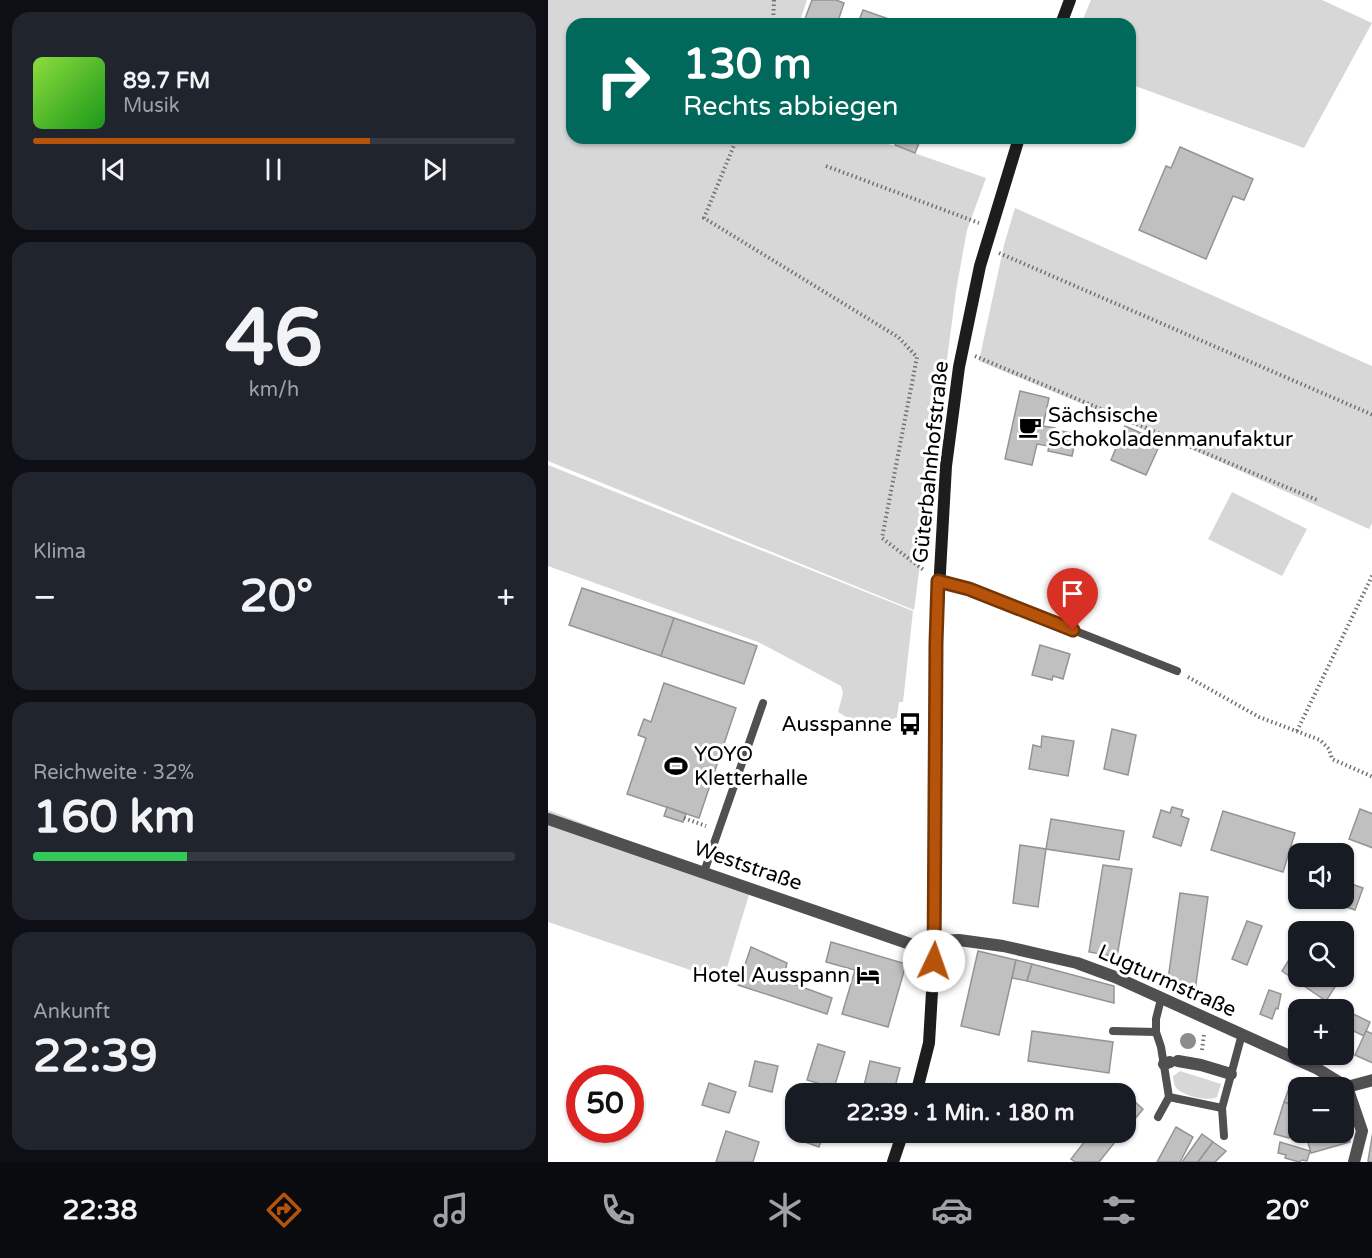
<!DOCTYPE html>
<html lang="de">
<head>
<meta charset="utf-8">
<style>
  body { margin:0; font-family:"Varela Round",sans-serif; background:#20242c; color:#f1f3f6; height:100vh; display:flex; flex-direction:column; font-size:22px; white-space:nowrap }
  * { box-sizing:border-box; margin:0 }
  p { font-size:20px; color:#9ea1a6 }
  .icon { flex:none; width:33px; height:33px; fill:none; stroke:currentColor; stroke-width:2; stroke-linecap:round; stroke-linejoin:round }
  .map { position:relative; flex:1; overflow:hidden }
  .drawer { display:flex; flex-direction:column; gap:12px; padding:12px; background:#0d0f14; width:548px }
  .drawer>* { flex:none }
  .banner { position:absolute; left:18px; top:18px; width:570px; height:126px; border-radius:18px; box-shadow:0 2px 4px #0004; background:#00695c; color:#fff; overflow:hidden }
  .controls { position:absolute; left:740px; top:843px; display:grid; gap:12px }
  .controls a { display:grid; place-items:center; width:66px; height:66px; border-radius:12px; background:#171b24; box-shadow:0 2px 4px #0004; font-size:30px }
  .speed { position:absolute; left:18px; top:1065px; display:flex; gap:12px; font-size:30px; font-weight:700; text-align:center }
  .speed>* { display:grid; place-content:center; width:78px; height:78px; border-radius:50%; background:#171b24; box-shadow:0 2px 4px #0004; line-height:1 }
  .speed .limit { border:9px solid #d22; background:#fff; color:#111 }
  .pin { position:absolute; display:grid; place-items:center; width:51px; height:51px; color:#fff; margin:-62px -26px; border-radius:50% 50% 50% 0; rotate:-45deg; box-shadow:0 0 6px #0007 }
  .pin .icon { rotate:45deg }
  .me { position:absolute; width:66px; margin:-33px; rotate:3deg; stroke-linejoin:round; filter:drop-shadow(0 0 4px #0008) }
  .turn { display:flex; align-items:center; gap:21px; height:126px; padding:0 18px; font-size:27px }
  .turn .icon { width:78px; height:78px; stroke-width:2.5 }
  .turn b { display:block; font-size:42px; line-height:51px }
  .big { font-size:45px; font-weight:800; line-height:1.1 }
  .drawer .card { flex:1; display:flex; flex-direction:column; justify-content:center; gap:9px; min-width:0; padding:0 21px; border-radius:18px; background:#20242c }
  .drawer .dial { align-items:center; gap:0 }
  .dial b { font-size:78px; line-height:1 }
  .song { display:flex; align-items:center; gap:18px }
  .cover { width:72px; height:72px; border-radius:9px; background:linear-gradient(135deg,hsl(90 70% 55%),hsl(120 70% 35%)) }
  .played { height:6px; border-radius:3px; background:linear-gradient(90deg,#b45309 70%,#363941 70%) }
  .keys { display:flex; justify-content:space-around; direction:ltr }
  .heat { display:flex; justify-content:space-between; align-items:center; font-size:33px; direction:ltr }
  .charge { height:9px; border-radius:4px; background:linear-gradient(90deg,#34c759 32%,#363941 0) }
  .trip { position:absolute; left:237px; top:1083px; width:351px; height:60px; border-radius:18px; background:#171b24; box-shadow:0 2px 4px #0004; font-weight:800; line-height:60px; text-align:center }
  .tab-bar { display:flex; height:96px; justify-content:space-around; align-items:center; background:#090b0e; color:#9ea1a6 }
  .tab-bar .icon { width:42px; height:42px }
  .tab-bar .selected { color:#b45309 }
  .tab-bar b { font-size:27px; color:#f1f3f6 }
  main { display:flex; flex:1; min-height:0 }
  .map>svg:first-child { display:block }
</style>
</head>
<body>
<main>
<section class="drawer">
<div class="card">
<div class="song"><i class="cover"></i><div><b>89.7 FM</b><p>Musik</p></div></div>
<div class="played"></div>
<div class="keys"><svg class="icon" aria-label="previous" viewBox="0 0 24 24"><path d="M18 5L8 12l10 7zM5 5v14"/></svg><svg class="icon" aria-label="pause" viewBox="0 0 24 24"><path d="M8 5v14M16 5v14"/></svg><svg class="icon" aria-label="next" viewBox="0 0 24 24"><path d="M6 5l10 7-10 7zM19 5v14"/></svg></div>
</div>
<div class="card dial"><b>46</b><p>km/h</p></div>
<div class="card"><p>Klima</p>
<div class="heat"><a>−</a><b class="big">20°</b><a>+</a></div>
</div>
<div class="card"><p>Reichweite · 32%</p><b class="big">160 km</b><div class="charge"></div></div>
<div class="card"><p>Ankunft</p><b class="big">22:39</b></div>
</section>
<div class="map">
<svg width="825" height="1162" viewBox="0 0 825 1162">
  <rect width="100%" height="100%" fill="#fff"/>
  <!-- green -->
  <g fill="#d7d7d7">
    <polygon points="0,0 259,0 251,24 24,24 24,138 323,138 438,178 419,230 408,291 366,610 0,461"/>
    <polygon points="543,0 774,0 824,23 756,148 582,84 582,24 533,24"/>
    <polygon points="467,208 824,366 825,521 821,529 650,452 431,361 456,245"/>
    <path d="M0,465L365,611L355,702H351L349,717C323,731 314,727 290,712L295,693L293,686L210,642L0,566Z"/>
    <polygon points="684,492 759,529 734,576 660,539"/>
    <polygon points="0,810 203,888 175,981 0,922"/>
    <path d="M632,1071L673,1084L669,1097C661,1102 632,1096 627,1086C626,1084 625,1078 625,1076Z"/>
  </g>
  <!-- building -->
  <g fill="#c0c0c0" stroke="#949494" stroke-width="1.5">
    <polygon points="264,0 288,0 296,3 289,24 255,24"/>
    <polygon points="315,10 355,24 314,24 310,23"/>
    <polygon points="350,138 373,138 367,153 347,145"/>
    <polygon points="632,147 705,179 696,200 685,196 658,259 591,230 618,166 623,168"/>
    <polygon points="472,391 501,398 495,426 507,428 507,430 529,434 524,456 500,451 501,446 489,444 484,465 457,459"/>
    <polygon points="577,426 613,442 598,475 563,460"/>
    <polygon points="34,588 126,618 113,656 21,625"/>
    <polygon points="126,618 209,646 196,684 113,656"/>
    <polygon points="492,645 522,654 515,679 505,676 504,680 484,675"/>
    <polygon points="116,683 188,708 151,818 79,794 98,738 90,735 96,719 103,722"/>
    <polygon points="564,729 588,735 580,775 556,769"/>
    <polygon points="494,736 526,741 520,776 481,769 485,745 493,747"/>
    <polygon points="119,807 138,814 135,822 116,816"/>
    <polygon points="624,807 635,810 633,816 641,819 633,846 605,837 613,810 622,813"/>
    <polygon points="812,809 825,814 825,848 801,839"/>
    <polygon points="675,811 747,833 735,872 663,850"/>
    <polygon points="503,819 576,831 571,860 498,849"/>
    <polygon points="472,845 498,849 490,907 465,903"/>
    <polygon points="785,845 802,851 796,868 795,854 782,854"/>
    <polygon points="555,865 584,869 569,957 541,952"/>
    <polygon points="795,881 815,888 807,910 785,902 787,898 795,898"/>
    <polygon points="632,893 660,897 647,991 619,987"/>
    <polygon points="699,921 714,926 699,965 684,959"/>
    <polygon points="283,942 358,964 340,1027 294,1014 307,970 278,962"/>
    <polygon points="203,947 239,963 235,980 284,998 279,1014 190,985"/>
    <polygon points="747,950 750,952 750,976 787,976 792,979 778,1001 734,971"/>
    <polygon points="430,951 468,960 451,1035 413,1026"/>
    <polygon points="468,960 484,964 479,981 464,978"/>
    <polygon points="484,964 566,986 566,1003 479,981"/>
    <polygon points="721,990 733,994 730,1009 728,1008 724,1019 712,1014"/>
    <polygon points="782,1003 822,1022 816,1036 795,1026 795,1010 779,1010"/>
    <polygon points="484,1031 565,1042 561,1073 480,1061"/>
    <polygon points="818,1031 825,1034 825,1063 807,1055"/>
    <polygon points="270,1044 297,1052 286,1088 259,1080"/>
    <polygon points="207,1061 230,1066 224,1092 201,1086"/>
    <polygon points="322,1061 352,1068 345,1094 314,1094"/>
    <polygon points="744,1080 766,1088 750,1088 750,1107 736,1102"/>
    <polygon points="161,1083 188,1092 181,1113 154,1105"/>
    <polygon points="578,1094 595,1109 578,1130"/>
    <polygon points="736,1102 750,1107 741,1138 726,1134"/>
    <polygon points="248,1123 248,1132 276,1132 271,1147 243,1137"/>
    <polygon points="628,1127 645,1137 632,1162 609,1162"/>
    <polygon points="800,1128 802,1142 763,1153 759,1139 777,1132 795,1132 795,1129"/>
    <polygon points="178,1131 211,1142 205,1162 168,1162"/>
    <polygon points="825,1131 825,1162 821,1162 820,1161"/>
    <polygon points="544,1132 575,1132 551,1162 527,1162 523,1159"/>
    <polygon points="654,1134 665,1142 650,1162 634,1162"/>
    <polygon points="665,1142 678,1151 667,1162 650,1162"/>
    <polygon points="732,1142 762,1151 759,1161 754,1160 751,1162 737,1158 738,1155 730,1153"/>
  </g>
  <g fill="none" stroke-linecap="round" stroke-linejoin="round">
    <!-- path -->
    <g stroke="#727272" stroke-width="4" stroke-dasharray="1.5 3" stroke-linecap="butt">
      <polyline points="225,24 226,0"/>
      <polyline points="189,138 156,218 350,337 369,357 334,538 377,571"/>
      <polyline points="278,166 431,223"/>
      <polyline points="451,253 825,415"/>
      <polyline points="427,356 769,500"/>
      <polyline points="640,677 711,717 772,740 781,749 784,759 825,777"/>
      <polyline points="749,731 825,574"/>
      <polyline points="136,818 158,826"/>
      <polyline points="654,1050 656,1034"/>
    </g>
    <!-- service -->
    <g stroke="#505050" stroke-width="8">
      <polyline points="390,581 421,589 629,671"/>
      <polyline points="156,872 215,703"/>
      <polyline points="613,999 608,1019 608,1032 613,1047 621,1097 674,1108 694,1034"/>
      <polyline points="565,1031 608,1032"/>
      <polyline points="674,1108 676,1136"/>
      <polyline points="610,1117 621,1097"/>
    </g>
    <!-- pedestrian -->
    <g stroke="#505050" stroke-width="12">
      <polyline points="630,1061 653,1065 683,1074"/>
      <polyline points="616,1064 622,1062"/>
    </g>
    <!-- minor -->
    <g stroke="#505050" stroke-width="12">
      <polyline points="0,819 368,946 387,941 411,940 455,946 529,963 567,977 768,1068 799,1087 825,1080"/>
      <polyline points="799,1087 814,1131 806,1162"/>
    </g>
    <!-- secondary -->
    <g stroke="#1d1d1d" stroke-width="12">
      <polyline points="513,24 522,0"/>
      <polyline points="368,1094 381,1043 387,941 388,643 398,466 411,367 432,266 471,138"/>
      <polyline points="345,1162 355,1132"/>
    </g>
  </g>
  <!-- trees -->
  <circle fill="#8c8c8c" cx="640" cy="1041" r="8"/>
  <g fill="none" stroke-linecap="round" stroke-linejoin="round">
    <!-- route casing -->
    <g stroke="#753606" stroke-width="15">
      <polyline id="route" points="386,961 388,643 390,581 421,589 525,630"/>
    </g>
    <!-- route -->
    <use href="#route" stroke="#b45309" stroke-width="10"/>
  </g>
  <!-- icons -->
  <defs>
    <g id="cafe-bare" transform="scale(1.8)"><path d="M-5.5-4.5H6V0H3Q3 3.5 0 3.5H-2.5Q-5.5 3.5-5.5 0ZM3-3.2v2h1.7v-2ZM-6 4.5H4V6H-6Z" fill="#000" stroke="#fff" stroke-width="2.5" paint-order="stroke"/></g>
    <g id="bus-bare" transform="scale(1.8)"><path d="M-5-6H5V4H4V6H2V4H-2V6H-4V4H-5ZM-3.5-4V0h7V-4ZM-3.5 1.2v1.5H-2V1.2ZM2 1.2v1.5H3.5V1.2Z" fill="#000" stroke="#fff" stroke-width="2.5" paint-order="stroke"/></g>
    <g id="stadium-bare" transform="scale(1.8)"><path d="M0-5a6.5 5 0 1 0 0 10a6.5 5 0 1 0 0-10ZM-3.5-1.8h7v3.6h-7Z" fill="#000" stroke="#fff" stroke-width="2.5" paint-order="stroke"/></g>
    <g id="hotel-bare" transform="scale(1.8)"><path d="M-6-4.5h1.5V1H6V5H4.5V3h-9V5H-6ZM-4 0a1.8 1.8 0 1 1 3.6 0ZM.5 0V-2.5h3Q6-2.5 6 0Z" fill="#000" stroke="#fff" stroke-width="2.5" paint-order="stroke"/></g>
  </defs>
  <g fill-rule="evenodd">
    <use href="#cafe-bare" x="482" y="427"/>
    <use href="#bus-bare" x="362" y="724"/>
    <use href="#stadium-bare" x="128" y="766"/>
    <use href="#hotel-bare" x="320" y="975"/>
  </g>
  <g text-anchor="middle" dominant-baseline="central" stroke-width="6" stroke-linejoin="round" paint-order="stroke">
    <!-- poi labels -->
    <g font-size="21" fill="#000" stroke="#fff" text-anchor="start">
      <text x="500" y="415">Sächsische<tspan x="500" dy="24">Schokoladenmanufaktur</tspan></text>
      <text x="344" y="724" text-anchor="end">Ausspanne</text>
      <text x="146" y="754">YOYO<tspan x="146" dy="24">Kletterhalle</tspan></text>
      <text x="302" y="975" text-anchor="end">Hotel Ausspann</text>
    </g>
    <!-- street labels -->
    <g font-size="21" fill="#000" stroke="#fff">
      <text transform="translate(383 462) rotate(-84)">Güterbahnhofstraße</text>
      <text transform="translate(200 866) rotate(19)">Weststraße</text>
      <text transform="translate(619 981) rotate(24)">Lugturmstraße</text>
    </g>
  </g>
</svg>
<div class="controls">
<a><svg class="icon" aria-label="sound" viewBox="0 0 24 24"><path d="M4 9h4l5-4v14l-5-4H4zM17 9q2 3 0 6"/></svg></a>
<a><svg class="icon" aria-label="search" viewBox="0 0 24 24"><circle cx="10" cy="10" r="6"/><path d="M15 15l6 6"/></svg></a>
<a>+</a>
<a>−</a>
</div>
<div class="speed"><div class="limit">50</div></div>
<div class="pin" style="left:525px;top:630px;background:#d93025"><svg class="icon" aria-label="arrive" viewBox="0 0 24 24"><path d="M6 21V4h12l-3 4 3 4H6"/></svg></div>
<svg class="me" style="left:386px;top:961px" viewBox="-20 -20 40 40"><circle r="19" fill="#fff"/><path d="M0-13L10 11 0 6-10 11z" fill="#b45309"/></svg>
<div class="trip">22:39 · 1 Min. · 180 m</div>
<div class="banner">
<div class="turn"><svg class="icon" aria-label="right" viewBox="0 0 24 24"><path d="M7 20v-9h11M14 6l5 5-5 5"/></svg><div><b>130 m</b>Rechts abbiegen</div></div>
</div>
</div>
</main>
<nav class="tab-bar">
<b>22:38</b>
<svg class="icon selected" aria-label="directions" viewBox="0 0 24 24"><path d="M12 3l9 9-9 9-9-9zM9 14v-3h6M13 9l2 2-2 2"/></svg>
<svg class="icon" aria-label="music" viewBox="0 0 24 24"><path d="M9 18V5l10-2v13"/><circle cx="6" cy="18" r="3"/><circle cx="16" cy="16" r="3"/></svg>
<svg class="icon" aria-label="phone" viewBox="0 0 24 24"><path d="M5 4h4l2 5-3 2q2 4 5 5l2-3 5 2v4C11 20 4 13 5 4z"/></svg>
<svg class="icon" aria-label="climate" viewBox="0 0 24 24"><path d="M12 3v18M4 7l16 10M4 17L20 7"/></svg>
<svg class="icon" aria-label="car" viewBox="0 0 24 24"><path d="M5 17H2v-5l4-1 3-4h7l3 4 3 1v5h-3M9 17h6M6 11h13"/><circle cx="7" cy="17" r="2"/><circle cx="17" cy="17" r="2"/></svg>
<svg class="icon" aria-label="filters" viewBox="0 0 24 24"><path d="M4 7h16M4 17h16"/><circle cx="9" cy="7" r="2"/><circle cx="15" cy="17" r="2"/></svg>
<b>20°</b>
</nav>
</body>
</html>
